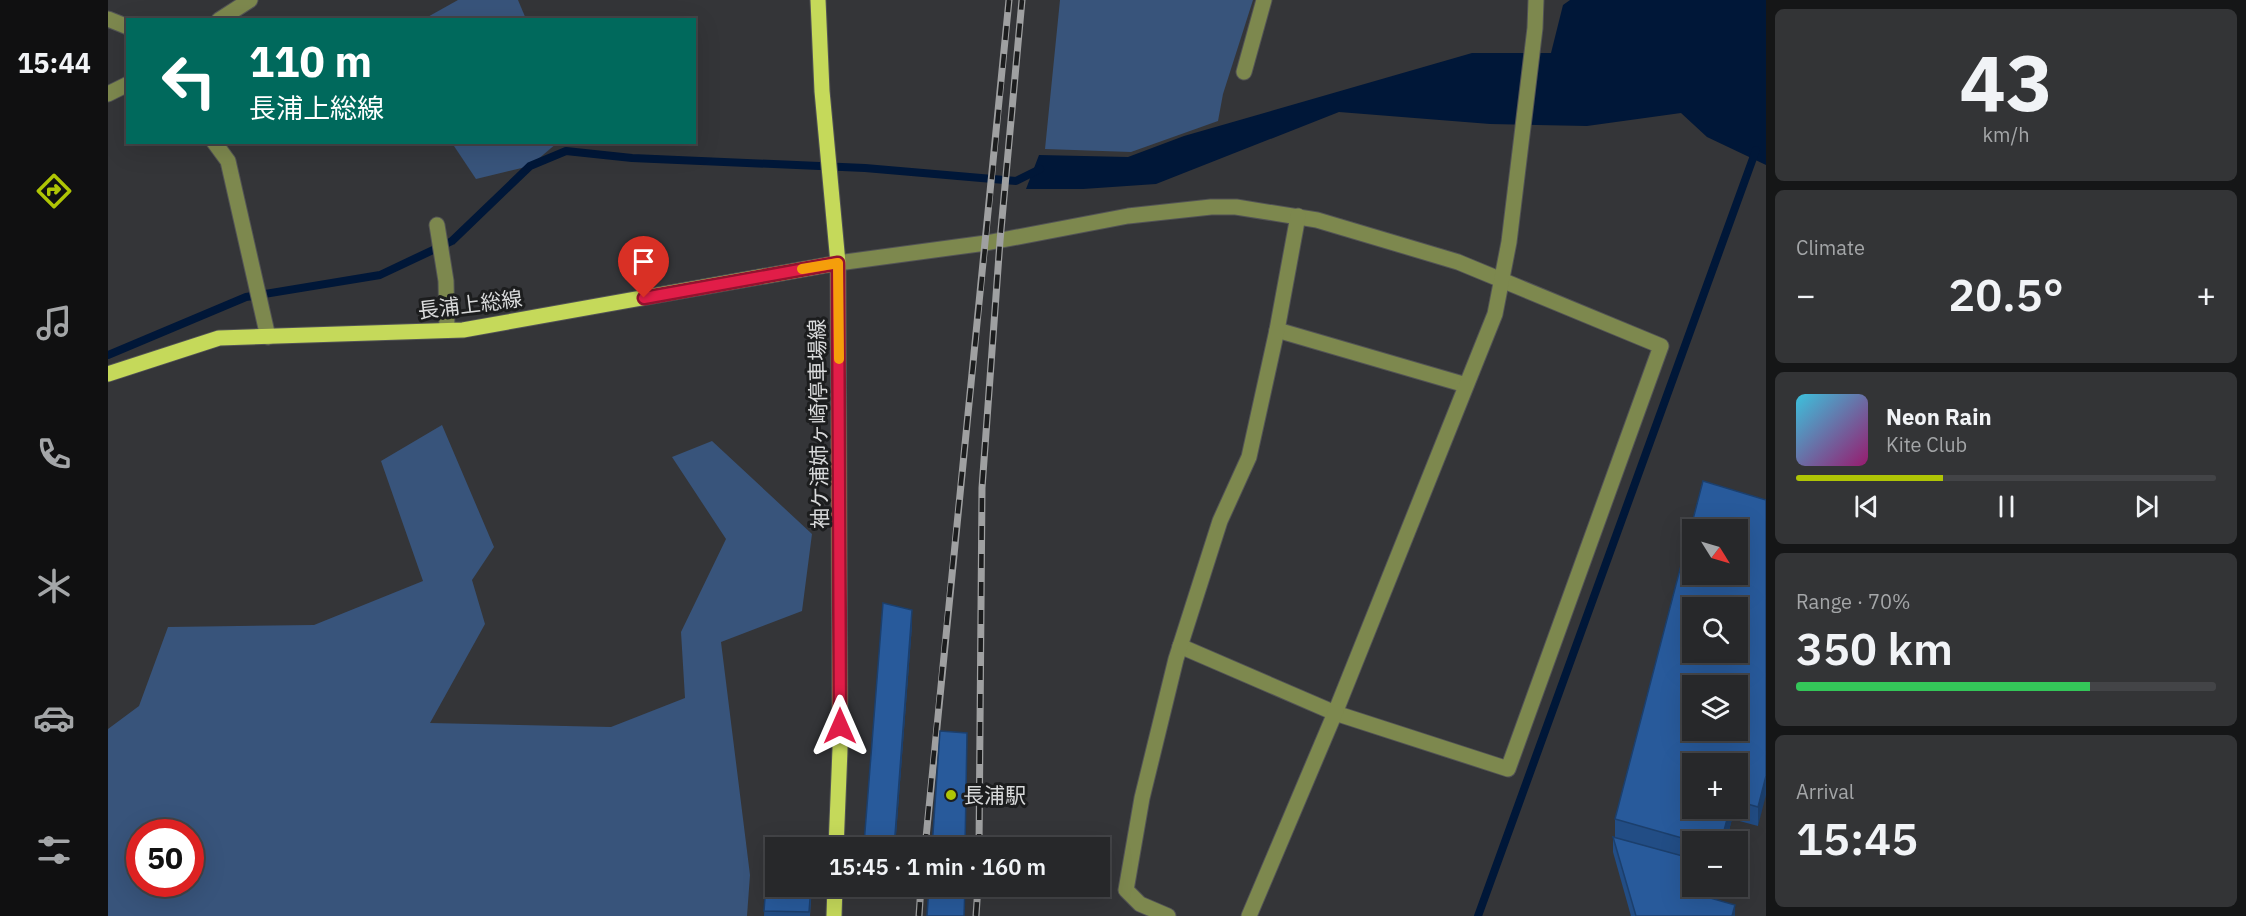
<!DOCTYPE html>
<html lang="en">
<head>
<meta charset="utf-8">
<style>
  body { margin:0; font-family:"IBM Plex Sans","Noto Sans JP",sans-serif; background:#333436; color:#f1f3f6; height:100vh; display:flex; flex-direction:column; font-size:22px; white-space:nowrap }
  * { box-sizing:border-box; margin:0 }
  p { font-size:20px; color:#a4a6a8 }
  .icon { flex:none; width:33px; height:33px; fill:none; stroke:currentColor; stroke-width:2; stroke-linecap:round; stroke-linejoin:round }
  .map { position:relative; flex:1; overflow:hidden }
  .drawer { display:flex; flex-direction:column; gap:9px; padding:9px; background:#151617; width:480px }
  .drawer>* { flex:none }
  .hud { position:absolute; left:18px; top:18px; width:570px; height:126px; border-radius:0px; box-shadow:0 6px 24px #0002,0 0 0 2px #434447; background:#00695c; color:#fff; overflow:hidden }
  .needle { width:39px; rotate:127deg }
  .buttons { position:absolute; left:1574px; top:519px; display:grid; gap:12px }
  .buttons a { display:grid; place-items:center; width:66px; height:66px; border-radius:0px; background:#27282a; box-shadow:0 6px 24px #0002,0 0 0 2px #434447; font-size:30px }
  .speed { position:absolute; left:18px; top:819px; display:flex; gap:12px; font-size:30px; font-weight:700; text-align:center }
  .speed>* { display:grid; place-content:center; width:78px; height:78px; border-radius:50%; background:#27282a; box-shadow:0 6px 24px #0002,0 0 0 2px #434447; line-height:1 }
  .speed .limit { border:9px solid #d22; background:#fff; color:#111 }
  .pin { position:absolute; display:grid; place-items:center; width:51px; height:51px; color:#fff; margin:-62px -26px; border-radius:50% 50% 50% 0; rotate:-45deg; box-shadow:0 0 6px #0007 }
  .pin .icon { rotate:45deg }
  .me { position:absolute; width:66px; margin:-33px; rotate:0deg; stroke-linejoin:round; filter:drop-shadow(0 0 4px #0008) }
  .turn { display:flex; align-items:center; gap:21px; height:126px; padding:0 24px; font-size:27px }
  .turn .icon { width:78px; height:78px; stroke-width:2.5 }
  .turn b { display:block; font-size:42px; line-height:51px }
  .big { font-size:45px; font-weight:600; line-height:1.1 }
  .drawer .tile { flex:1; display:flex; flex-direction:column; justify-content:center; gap:9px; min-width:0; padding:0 21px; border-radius:9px; background:#333436 }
  .drawer .dial { align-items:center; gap:0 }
  .dial b { font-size:78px; line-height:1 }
  .song { display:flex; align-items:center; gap:18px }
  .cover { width:72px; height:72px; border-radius:9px; background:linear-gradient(135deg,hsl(190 70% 55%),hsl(320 70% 35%)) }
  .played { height:6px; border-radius:3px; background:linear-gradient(90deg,#afc505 35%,#434447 35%) }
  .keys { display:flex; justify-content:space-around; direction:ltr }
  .heat { display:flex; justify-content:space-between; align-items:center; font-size:33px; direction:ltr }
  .charge { height:9px; border-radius:4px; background:linear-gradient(90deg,#34c759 70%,#434447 0) }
  .trip { position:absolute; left:657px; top:837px; width:345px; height:60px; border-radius:0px; background:#27282a; box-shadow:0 6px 24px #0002,0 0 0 2px #434447; font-weight:600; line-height:60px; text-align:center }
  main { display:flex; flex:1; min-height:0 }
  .menu { display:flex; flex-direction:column; width:108px; justify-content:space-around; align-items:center; background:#101011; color:#a4a6a8 }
  .menu .icon { width:42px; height:42px }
  .menu .active { color:#afc505 }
  .menu b { font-size:27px; color:#f1f3f6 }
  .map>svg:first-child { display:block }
</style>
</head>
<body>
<main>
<nav class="menu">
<b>15:44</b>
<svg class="icon active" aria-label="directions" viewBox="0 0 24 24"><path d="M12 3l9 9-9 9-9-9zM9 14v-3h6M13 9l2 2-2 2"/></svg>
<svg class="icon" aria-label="music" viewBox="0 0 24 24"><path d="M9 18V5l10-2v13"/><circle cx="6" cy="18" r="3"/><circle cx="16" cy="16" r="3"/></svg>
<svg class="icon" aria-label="phone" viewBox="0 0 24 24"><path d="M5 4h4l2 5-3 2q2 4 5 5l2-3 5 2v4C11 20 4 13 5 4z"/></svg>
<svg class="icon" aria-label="climate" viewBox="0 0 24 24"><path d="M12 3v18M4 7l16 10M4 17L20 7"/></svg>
<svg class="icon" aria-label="car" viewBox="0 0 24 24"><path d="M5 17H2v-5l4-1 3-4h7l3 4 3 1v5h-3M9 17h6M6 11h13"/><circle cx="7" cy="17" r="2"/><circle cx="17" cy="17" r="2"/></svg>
<svg class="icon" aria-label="filters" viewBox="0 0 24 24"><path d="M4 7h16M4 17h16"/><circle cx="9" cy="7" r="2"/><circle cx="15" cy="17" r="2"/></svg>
</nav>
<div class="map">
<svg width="1658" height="916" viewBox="0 0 1658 916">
  <rect width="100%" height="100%" fill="#343538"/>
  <!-- green -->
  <g fill="#38547b" fill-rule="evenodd">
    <polygon points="350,0 410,0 418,19 316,19"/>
    <polygon points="952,0 1145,0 1115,94 1110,121 1023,152 937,149"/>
    <polygon points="344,143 449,143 422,166 368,179"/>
    <path d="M334,425L386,547L364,580L377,624L322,723L503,727L577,698L573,632L618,539L564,457L604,441L704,534L694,611L613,642L642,875L639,916H0V729L31,706L60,627L206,625L315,581L273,461ZM32,832H82V884H32Z"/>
  </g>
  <!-- water -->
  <polygon fill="#001738" points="1462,0 1658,0 1658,165 1599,137 1573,113 1479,126 1382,124 1231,112 1048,184 975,189 918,189 931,155 1020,157 1076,136 1364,53 1443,53 1455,5"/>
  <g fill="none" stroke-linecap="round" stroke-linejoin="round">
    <!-- stream -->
    <g stroke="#001738" stroke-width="8">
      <polyline points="0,355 138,297 272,275 344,241 422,166 458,151 524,158 757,168 908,181 932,169"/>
      <polyline points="1370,916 1648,150"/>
    </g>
    <!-- minor casing -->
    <g stroke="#525355" stroke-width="17">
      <g id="minor">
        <polyline points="0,19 20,27"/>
        <polyline points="111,20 142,0"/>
        <polyline points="1136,72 1156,0"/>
        <polyline points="0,94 20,84"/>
        <polyline points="106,142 120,161 160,337"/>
        <polyline points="329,225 338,281 339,330"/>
        <polyline points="730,263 878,243 1020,216 1103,207 1128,207 1209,220 1350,262 1553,346 1400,769 1227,713 1072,646"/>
        <polyline points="1169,330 1358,385"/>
        <polyline points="1060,916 1032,904 1018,890 1034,798 1068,659 1112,521 1141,457 1169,330 1190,216"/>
        <polyline points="1141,916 1227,713 1387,314 1401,242 1427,28 1428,0"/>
      </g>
    </g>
    <!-- major casing -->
    <g stroke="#525355" stroke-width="17">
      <g id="major">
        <polyline points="710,0 714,91 730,263 732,749 728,848"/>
        <polyline points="0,374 111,338 355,330 730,263"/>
        <polyline points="726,916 727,886"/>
      </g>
    </g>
    <!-- minor -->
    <use href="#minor" stroke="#7d884e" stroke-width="15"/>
    <!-- major -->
    <use href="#major" stroke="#c5d95a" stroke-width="15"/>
    <!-- rail casing -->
    <g stroke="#9fa0a1" stroke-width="7">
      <g id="rail">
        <path d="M817,848C843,565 875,283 901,0"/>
        <polyline points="871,848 874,488 892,241 914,0"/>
        <polyline points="811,916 813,886"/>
        <polyline points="868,916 870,886"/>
      </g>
    </g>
    <!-- rail -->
    <use href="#rail" stroke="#1c1d1e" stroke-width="4.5" stroke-dasharray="14" stroke-linecap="butt"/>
  </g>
  <!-- wall -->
  <g fill="#224d85" fill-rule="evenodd">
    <path d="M1658,500L1650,826L1624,819L1618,842H1584V859H1582V873L1577,891L1627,916H1523L1505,852V837L1507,838V819ZM1629,764V808H1584Z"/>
    <polygon points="775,603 804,625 787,848 756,848"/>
    <polygon points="659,870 668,886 704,886 702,916 656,916"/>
  </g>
  <!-- shaded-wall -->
  <g fill="#1c3f6c">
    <polygon points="804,610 804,625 787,848 786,848"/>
    <polygon points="1658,776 1658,795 1650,826 1650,807"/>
    <polygon points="1622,808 1624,808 1624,819 1618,842 1613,842"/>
    <polygon points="1582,858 1582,873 1574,905 1574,890"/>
    <polygon points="1627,905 1627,916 1624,916"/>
  </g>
  <!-- building -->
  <g fill="#285a9b" stroke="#1c3f6c" stroke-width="1.5" fill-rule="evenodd">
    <path d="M1595,481L1658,500V776L1650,807L1629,801V764H1584V808H1622L1613,842H1588L1507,819ZM1584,530H1629V574H1584ZM1584,608H1629V652H1584ZM1584,686H1629V730H1584Z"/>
    <polygon points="775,603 804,610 786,848 775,848 756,844"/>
    <polygon points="832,731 859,733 857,848 824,848"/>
    <polygon points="1505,837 1582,858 1574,890 1627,905 1624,916 1528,916"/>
    <polygon points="659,870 668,871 668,886 703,886 701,912 656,911"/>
    <polygon points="821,886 857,886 856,916 819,916"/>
  </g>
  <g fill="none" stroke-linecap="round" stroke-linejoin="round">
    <!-- route casing -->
    <g stroke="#92132f" stroke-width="15">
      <polyline id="route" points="536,298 730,263 732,726"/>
    </g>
    <!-- route -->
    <use href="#route" stroke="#e11d48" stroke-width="10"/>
    <!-- slow -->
    <polyline stroke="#f59e0b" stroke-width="10" points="694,269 730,263 731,359"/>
  </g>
  <!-- markers -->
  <circle fill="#afc505" stroke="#1c1d1e" stroke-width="2" cx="843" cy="795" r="6"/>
  <g text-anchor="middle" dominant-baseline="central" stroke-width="6" stroke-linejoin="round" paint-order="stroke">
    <!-- street labels -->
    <g font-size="21" fill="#d9dadb" stroke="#1c1d1e">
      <text transform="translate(362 304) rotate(-7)">長浦上総線</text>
      <text transform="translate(710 424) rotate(-91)">袖ケ浦姉ヶ崎停車場線</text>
    </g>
    <!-- poi labels -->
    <g font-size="21" fill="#d9dadb" stroke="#1c1d1e" text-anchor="start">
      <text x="855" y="795">長浦駅</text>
    </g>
  </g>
</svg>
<div class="buttons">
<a><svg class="needle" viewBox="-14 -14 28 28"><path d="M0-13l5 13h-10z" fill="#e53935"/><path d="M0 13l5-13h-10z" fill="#a4a6a8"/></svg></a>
<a><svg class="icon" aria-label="search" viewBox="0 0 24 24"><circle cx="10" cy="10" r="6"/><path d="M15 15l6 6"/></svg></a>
<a><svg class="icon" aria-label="layers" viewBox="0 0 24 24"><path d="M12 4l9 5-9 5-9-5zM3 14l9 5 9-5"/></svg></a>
<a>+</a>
<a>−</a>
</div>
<div class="speed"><div class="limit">50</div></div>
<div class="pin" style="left:536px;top:298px;background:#d93025"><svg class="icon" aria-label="arrive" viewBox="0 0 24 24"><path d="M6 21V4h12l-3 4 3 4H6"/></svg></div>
<svg class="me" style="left:732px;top:726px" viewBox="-20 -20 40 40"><path d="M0-17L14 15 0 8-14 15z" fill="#e11d48" stroke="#fff" stroke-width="4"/></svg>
<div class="trip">15:45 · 1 min · 160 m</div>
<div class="hud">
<div class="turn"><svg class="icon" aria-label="left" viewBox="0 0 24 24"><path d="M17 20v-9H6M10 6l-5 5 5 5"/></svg><div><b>110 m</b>長浦上総線</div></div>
</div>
</div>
<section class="drawer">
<div class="tile dial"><b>43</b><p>km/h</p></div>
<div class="tile"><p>Climate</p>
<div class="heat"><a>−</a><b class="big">20.5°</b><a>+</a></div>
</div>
<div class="tile">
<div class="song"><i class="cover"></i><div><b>Neon Rain</b><p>Kite Club</p></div></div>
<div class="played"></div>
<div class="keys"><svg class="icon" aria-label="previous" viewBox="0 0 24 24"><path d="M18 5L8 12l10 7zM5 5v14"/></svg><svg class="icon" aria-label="pause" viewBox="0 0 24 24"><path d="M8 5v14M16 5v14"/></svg><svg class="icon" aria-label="next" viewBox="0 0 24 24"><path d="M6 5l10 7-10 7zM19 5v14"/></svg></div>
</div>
<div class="tile"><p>Range · 70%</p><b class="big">350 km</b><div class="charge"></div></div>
<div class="tile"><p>Arrival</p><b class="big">15:45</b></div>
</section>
</main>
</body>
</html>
